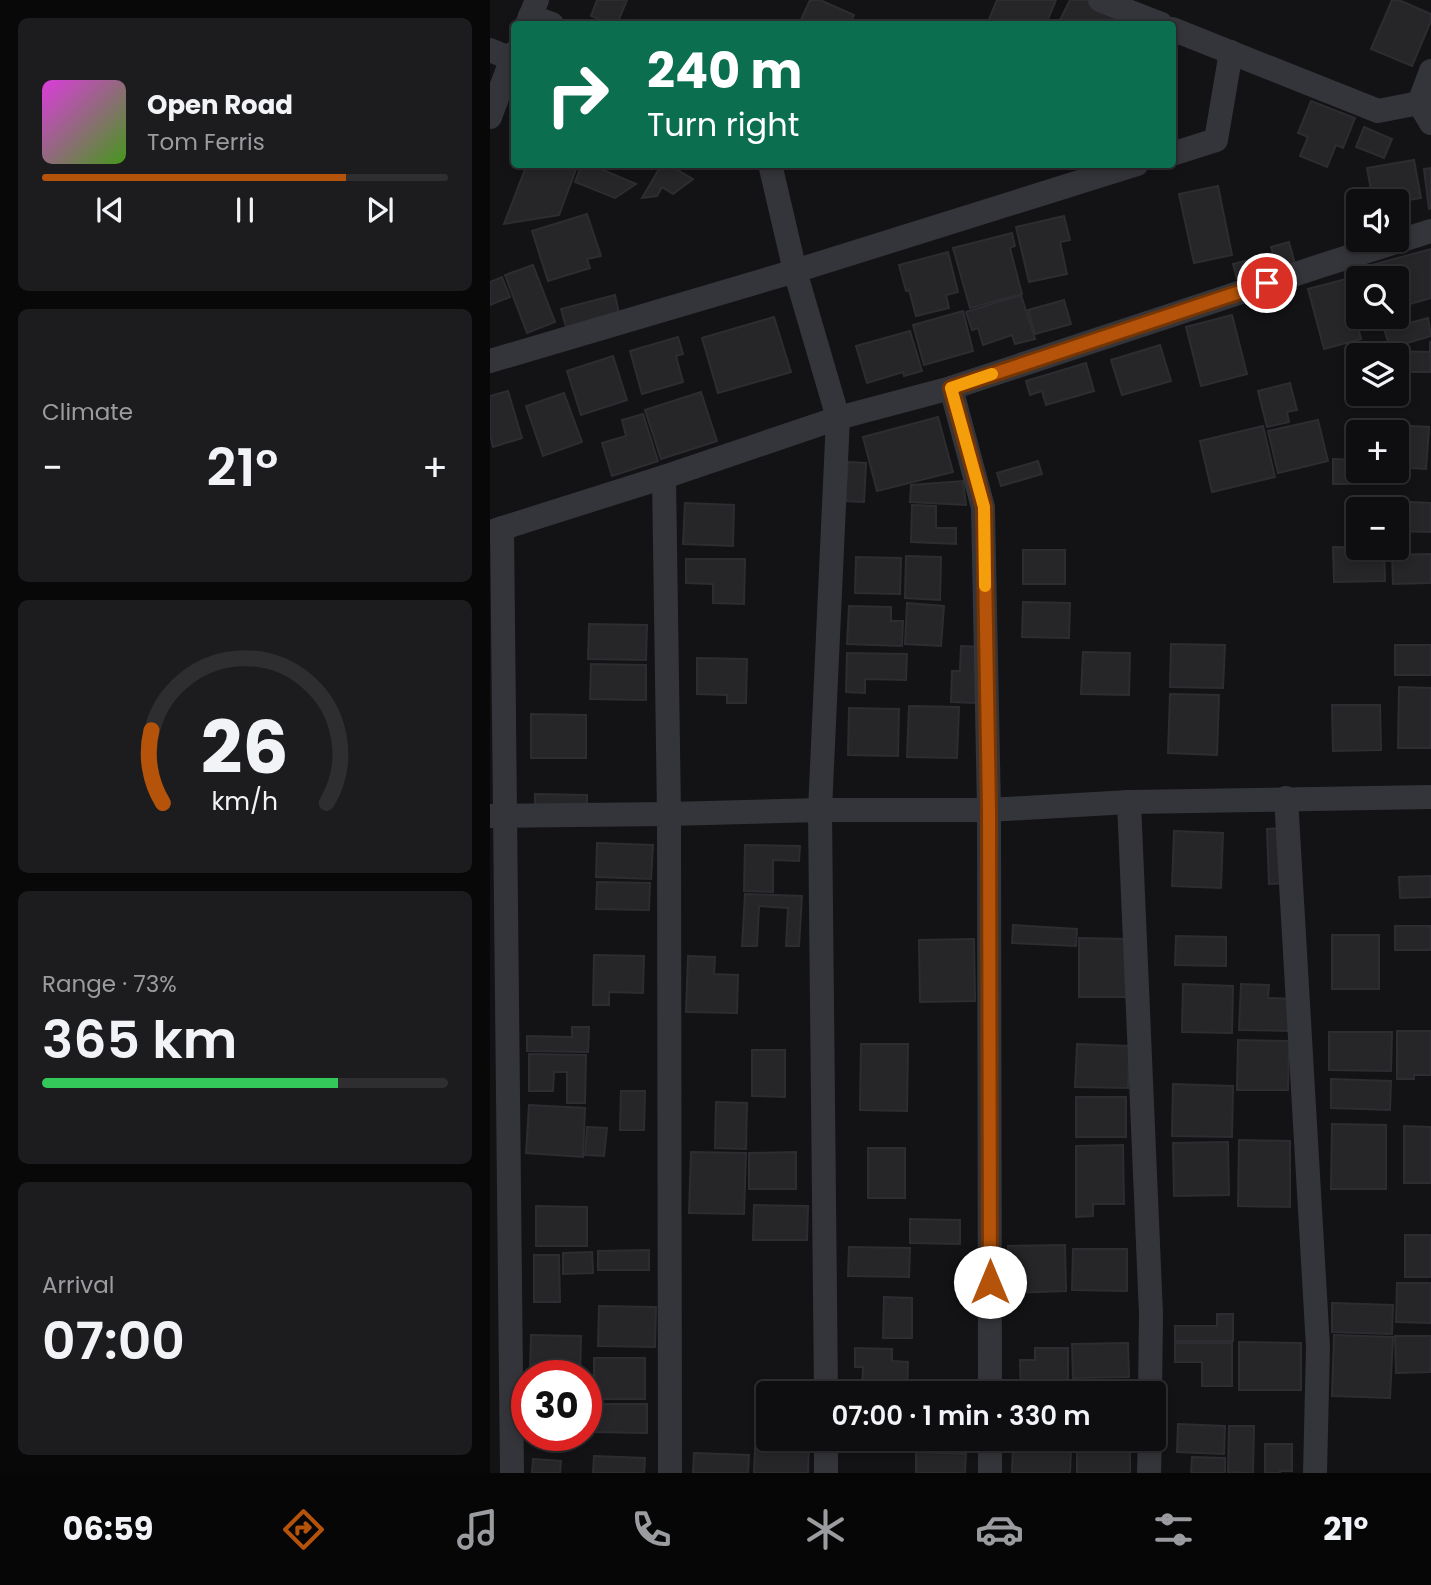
<!DOCTYPE html>
<html lang="en">
<head>
<meta charset="utf-8">
<style>
  body { margin:0; font-family:Poppins,sans-serif; background:#1c1c1e; color:#f1f3f6; height:100vh; display:flex; flex-direction:column; font-size:26px; white-space:nowrap }
  * { box-sizing:border-box; margin:0 }
  p { font-size:23px; color:#9b9c9f }
  .icon { flex:none; width:38px; height:38px; fill:none; stroke:currentColor; stroke-width:2; stroke-linecap:round; stroke-linejoin:round }
  .map { position:relative; flex:1; overflow:hidden }
  .sheet { display:flex; flex-direction:column; gap:18px; padding:18px; background:#080809; width:490px }
  .sheet>* { flex:none }
  .hud { position:absolute; left:21px; top:21px; width:665px; height:147px; border-radius:7px; box-shadow:0 4px 10px #0003,0 0 0 2px #2e2e30; background:#0b6e4f; color:#fff; overflow:hidden }
  .tools { position:absolute; left:856px; top:189px; display:grid; gap:14px }
  .tools a { display:grid; place-items:center; width:63px; height:63px; border-radius:7px; background:#0e0e10; box-shadow:0 4px 10px #0003,0 0 0 2px #2e2e30; font-size:35px }
  .speed { position:absolute; left:21px; top:1360px; display:flex; gap:14px; font-size:35px; font-weight:700; text-align:center }
  .speed>* { display:grid; place-content:center; width:91px; height:91px; border-radius:50%; background:#0e0e10; box-shadow:0 4px 10px #0003,0 0 0 2px #2e2e30; line-height:1 }
  .speed .limit { border:10px solid #d22; background:#fff; color:#111 }
  .pin { position:absolute; display:grid; place-items:center; width:60px; height:60px; color:#fff; margin:-30px; border:4px solid #fff; border-radius:50%; box-shadow:0 2px 7px #0007 }
  .me { position:absolute; width:77px; margin:-38px; rotate:0deg; stroke-linejoin:round; filter:drop-shadow(0 0 5px #0008) }
  .turn { display:flex; align-items:center; gap:24px; height:147px; padding:0 21px; font-size:32px }
  .turn .icon { width:91px; height:91px; stroke-width:2.5 }
  .turn b { display:block; font-size:49px; line-height:60px }
  .big { font-size:52px; font-weight:600; line-height:1.1 }
  .sheet .card { flex:1; display:flex; flex-direction:column; justify-content:center; gap:10px; min-width:0; padding:0 24px; border-radius:10px; background:#1c1c1e }
  .sheet .dial { align-items:center; gap:0 }
  .dial svg { height:182px; overflow:visible; fill:none; stroke:#2e2e30; stroke-width:7; stroke-linecap:round; text-anchor:middle }
  .dial text { fill:#f1f3f6; stroke:none }
  .song { display:flex; align-items:center; gap:21px }
  .cover { width:84px; height:84px; border-radius:10px; background:linear-gradient(135deg,hsl(300 70% 55%),hsl(100 70% 35%)) }
  .played { height:7px; border-radius:4px; background:linear-gradient(90deg,#b45309 75%,#2e2e30 75%) }
  .keys { display:flex; justify-content:space-around; direction:ltr }
  .heat { display:flex; justify-content:space-between; align-items:center; font-size:38px; direction:ltr }
  .charge { height:10px; border-radius:5px; background:linear-gradient(90deg,#34c759 73%,#2e2e30 0) }
  .trip { position:absolute; left:266px; top:1381px; width:410px; height:70px; border-radius:7px; background:#0e0e10; box-shadow:0 4px 10px #0003,0 0 0 2px #2e2e30; font-weight:600; line-height:70px; text-align:center }
  .tabs { display:flex; height:112px; justify-content:space-around; align-items:center; background:#060606; color:#9b9c9f }
  .tabs .icon { width:49px; height:49px }
  .tabs .on { color:#b45309 }
  .tabs b { font-size:32px; color:#f1f3f6 }
  main { display:flex; flex:1; min-height:0 }
  .map>svg:first-child { display:block }
</style>
</head>
<body>
<main>
<section class="sheet">
<div class="card">
<div class="song"><i class="cover"></i><div><b>Open Road</b><p>Tom Ferris</p></div></div>
<div class="played"></div>
<div class="keys"><svg class="icon" aria-label="previous" viewBox="0 0 24 24"><path d="M18 5L8 12l10 7zM5 5v14"/></svg><svg class="icon" aria-label="pause" viewBox="0 0 24 24"><path d="M8 5v14M16 5v14"/></svg><svg class="icon" aria-label="next" viewBox="0 0 24 24"><path d="M6 5l10 7-10 7zM19 5v14"/></svg></div>
</div>
<div class="card"><p>Climate</p>
<div class="heat"><a>−</a><b class="big">21°</b><a>+</a></div>
</div>
<div class="card dial"><svg viewBox="0 0 100 80">
<path d="M14 69A42 42 0 1 1 86 69"/>
<path d="M14 69A42 42 0 0 1 9 37" stroke="#b45309"/>
<text x="50" y="56" font-size="32" font-weight="700">26</text>
<text x="50" y="72" font-size="11">km/h</text>
</svg></div>
<div class="card"><p>Range · 73%</p><b class="big">365 km</b><div class="charge"></div></div>
<div class="card"><p>Arrival</p><b class="big">07:00</b></div>
</section>
<div class="map">
<svg width="941" height="1473" viewBox="0 0 941 1473">
  <rect width="100%" height="100%" fill="#131315"/>
  <!-- building -->
  <g fill="#262629" stroke="#2d2d31" stroke-width="2">
    <polygon points="107,0 137,0 127,24 122,24 101,16"/>
    <polygon points="320,0 330,0 364,15 360,24 309,24"/>
    <polygon points="507,0 566,0 556,24 497,24"/>
    <polygon points="580,0 601,0 631,15 627,24 568,24"/>
    <polygon points="902,0 909,0 941,14 941,21 922,66 881,49"/>
    <polygon points="821,101 865,118 853,148 846,145 837,167 810,156 818,137 808,133"/>
    <polygon points="874,127 902,139 894,158 866,147"/>
    <polygon points="924,160 931,198 906,202 883,201 877,168"/>
    <polygon points="37,164 88,164 69,215 14,224"/>
    <polygon points="92,164 99,164 146,184 125,198 85,182"/>
    <polygon points="172,164 177,164 203,179 183,194 172,187 167,196 152,198"/>
    <polygon points="941,168 941,208 939,209 934,169"/>
    <polygon points="728,186 742,255 704,263 689,194"/>
    <polygon points="97,214 111,256 97,259 100,268 58,281 42,231"/>
    <polygon points="574,216 580,240 570,242 577,274 539,282 526,227"/>
    <polygon points="522,233 525,246 520,248 532,294 480,308 463,248"/>
    <polygon points="799,242 805,264 747,279 743,264 783,254 781,247"/>
    <polygon points="941,249 941,298 906,308 906,278 881,278 878,266"/>
    <polygon points="458,252 468,292 456,295 459,308 426,316 419,290 416,291 409,265"/>
    <polygon points="43,265 65,322 37,333 15,275"/>
    <polygon points="867,276 868,317 877,317 866,320 871,339 834,349 818,289"/>
    <polygon points="12,277 20,297 0,305 0,282"/>
    <polygon points="125,295 129,313 76,327 71,309"/>
    <polygon points="531,295 545,339 525,344 522,335 493,345 488,328 482,330 476,312"/>
    <polygon points="574,300 581,324 545,334 538,310"/>
    <polygon points="473,311 483,351 434,365 423,325"/>
    <polygon points="909,314 912,325 938,318 941,336 900,348 891,319 906,317 906,315"/>
    <polygon points="742,315 757,374 711,386 696,327"/>
    <polygon points="284,317 301,372 228,393 212,338"/>
    <polygon points="420,331 432,371 414,376 413,372 377,383 366,346"/>
    <polygon points="188,337 193,354 186,356 193,382 152,394 140,351"/>
    <polygon points="940,341 941,372 906,372 906,355 897,355 897,351 940,352"/>
    <polygon points="670,345 681,381 632,395 621,360"/>
    <polygon points="123,356 137,400 91,415 77,371"/>
    <polygon points="596,363 604,391 556,405 552,391 540,395 536,381"/>
    <polygon points="800,383 807,410 797,412 799,422 777,427 768,391"/>
    <polygon points="18,391 32,438 3,447 0,435 0,396"/>
    <polygon points="211,392 227,441 171,459 155,410"/>
    <polygon points="74,393 92,442 53,456 36,406"/>
    <polygon points="153,414 168,461 122,476 112,443 136,436 132,420"/>
    <polygon points="448,417 463,472 387,491 373,437"/>
    <polygon points="828,420 838,461 788,473 778,431"/>
    <polygon points="904,425 939,427 936,469 906,467 906,432 903,432"/>
    <polygon points="773,426 785,477 722,492 710,441"/>
    <polygon points="843,459 868,460 868,471 889,471 889,484 843,484"/>
    <polygon points="548,461 552,474 511,486 507,473"/>
    <polygon points="358,462 376,463 374,502 355,501"/>
    <polygon points="473,481 476,505 420,502 421,485"/>
    <polygon points="900,501 941,503 941,532 906,531 906,509 900,509"/>
    <polygon points="195,503 244,505 243,546 193,544"/>
    <polygon points="422,505 446,506 446,528 466,528 466,544 421,542"/>
    <polygon points="843,547 894,548 895,581 844,582"/>
    <rect x="533" y="550" width="42" height="34"/>
    <polygon points="941,554 941,583 903,584 902,555"/>
    <polygon points="416,556 451,557 450,600 415,598"/>
    <polygon points="366,557 411,558 410,594 365,593"/>
    <polygon points="196,559 255,559 254,604 223,603 223,584 196,583"/>
    <polygon points="533,602 580,603 579,638 532,637"/>
    <polygon points="417,603 454,606 451,646 415,644"/>
    <polygon points="359,606 401,607 401,621 413,621 412,646 357,644"/>
    <polygon points="99,624 157,625 156,660 98,659"/>
    <polygon points="681,644 735,645 733,688 680,687"/>
    <rect x="905" y="645" width="36" height="30"/>
    <polygon points="471,646 490,647 487,703 461,702 462,671 470,671"/>
    <polygon points="593,652 640,653 639,695 591,694"/>
    <polygon points="357,653 417,654 416,680 375,679 375,693 356,692"/>
    <polygon points="207,658 257,659 256,703 237,703 237,695 207,694"/>
    <polygon points="101,664 156,665 156,700 100,699"/>
    <polygon points="909,687 941,688 941,748 908,748"/>
    <polygon points="680,694 729,695 727,755 678,753"/>
    <polygon points="842,705 890,705 891,750 843,751"/>
    <polygon points="419,706 469,707 467,758 417,757"/>
    <polygon points="359,708 409,709 408,756 358,755"/>
    <polygon points="41,714 96,715 96,758 41,758"/>
    <polygon points="45,794 97,795 97,811 45,810"/>
    <polygon points="797,828 798,883 779,884 777,829"/>
    <polygon points="684,831 733,833 731,888 682,886"/>
    <polygon points="107,843 163,845 161,879 106,877"/>
    <polygon points="255,845 310,846 309,861 283,860 283,892 254,891"/>
    <polygon points="941,876 941,897 910,898 909,877"/>
    <polygon points="107,882 160,883 159,910 106,909"/>
    <polygon points="255,894 312,896 309,946 296,946 298,908 269,906 267,946 252,946"/>
    <polygon points="523,925 587,929 586,946 522,943"/>
    <rect x="905" y="926" width="36" height="24"/>
    <rect x="842" y="935" width="47" height="54"/>
    <polygon points="686,936 736,937 736,966 685,965"/>
    <polygon points="589,938 640,939 639,997 589,997"/>
    <polygon points="484,939 485,1001 430,1002 429,940"/>
    <polygon points="104,955 154,956 153,993 119,992 119,1005 103,1005"/>
    <polygon points="198,956 225,957 224,974 248,975 247,1013 196,1012"/>
    <polygon points="693,984 743,986 742,1033 692,1032"/>
    <polygon points="751,984 779,985 778,998 803,999 802,1031 749,1030"/>
    <polygon points="82,1027 99,1027 98,1052 37,1051 37,1036 82,1037"/>
    <polygon points="907,1031 941,1031 941,1075 924,1075 924,1079 907,1079"/>
    <polygon points="839,1032 902,1032 901,1071 839,1070"/>
    <polygon points="748,1040 799,1041 798,1090 747,1090"/>
    <polygon points="371,1044 418,1044 417,1111 370,1110"/>
    <polygon points="587,1044 639,1046 638,1088 585,1087"/>
    <polygon points="262,1050 295,1050 295,1097 262,1096"/>
    <polygon points="39,1054 96,1055 95,1103 77,1103 77,1072 64,1072 63,1091 39,1091"/>
    <polygon points="841,1079 901,1081 900,1110 841,1108"/>
    <polygon points="683,1084 743,1086 742,1137 682,1136"/>
    <polygon points="131,1091 155,1091 154,1130 130,1130"/>
    <rect x="586" y="1097" width="50" height="40"/>
    <polygon points="226,1102 257,1103 256,1149 225,1148"/>
    <polygon points="39,1105 95,1108 93,1157 36,1153"/>
    <polygon points="842,1124 896,1125 896,1189 841,1189"/>
    <polygon points="914,1126 941,1127 941,1183 914,1183"/>
    <polygon points="97,1127 117,1128 114,1156 95,1155"/>
    <polygon points="749,1140 800,1141 800,1207 748,1206"/>
    <polygon points="738,1142 739,1195 684,1196 683,1143"/>
    <polygon points="633,1145 634,1204 603,1204 603,1216 586,1217 586,1146"/>
    <rect x="378" y="1148" width="37" height="50"/>
    <polygon points="201,1152 256,1153 254,1214 199,1213"/>
    <polygon points="306,1152 306,1189 259,1189 259,1153"/>
    <polygon points="264,1205 318,1206 317,1240 263,1240"/>
    <polygon points="46,1206 97,1207 97,1246 46,1246"/>
    <polygon points="420,1219 470,1220 470,1244 420,1243"/>
    <rect x="915" y="1235" width="26" height="42"/>
    <polygon points="575,1245 576,1291 519,1293 518,1246"/>
    <polygon points="359,1247 420,1248 419,1277 358,1276"/>
    <polygon points="583,1249 637,1249 637,1291 582,1290"/>
    <polygon points="159,1250 159,1270 108,1270 108,1251"/>
    <polygon points="102,1252 103,1273 73,1274 73,1253"/>
    <polygon points="44,1255 69,1255 70,1302 44,1302"/>
    <polygon points="907,1283 941,1283 941,1323 906,1322"/>
    <polygon points="394,1297 422,1298 422,1338 393,1338"/>
    <polygon points="842,1303 903,1305 902,1334 842,1332"/>
    <polygon points="109,1306 166,1307 165,1347 108,1346"/>
    <polygon points="727,1314 743,1314 743,1341 685,1341 685,1326 727,1326"/>
    <polygon points="41,1335 91,1336 90,1376 40,1376"/>
    <polygon points="844,1335 903,1337 900,1398 842,1396"/>
    <polygon points="905,1336 941,1336 941,1372 906,1373"/>
    <polygon points="749,1342 811,1343 811,1390 749,1390"/>
    <polygon points="638,1343 639,1377 583,1378 582,1344"/>
    <polygon points="685,1343 742,1343 742,1386 712,1386 712,1362 685,1362"/>
    <polygon points="365,1348 402,1349 402,1361 418,1362 417,1393 372,1393 373,1367 365,1367"/>
    <polygon points="545,1348 578,1348 578,1393 531,1393 530,1360 545,1360"/>
    <rect x="104" y="1358" width="51" height="41"/>
    <polygon points="104,1404 157,1404 157,1433 104,1432"/>
    <polygon points="266,1424 278,1425 278,1438 319,1438 318,1473 264,1473"/>
    <polygon points="688,1424 735,1426 734,1454 687,1452"/>
    <polygon points="739,1426 764,1426 763,1473 738,1472"/>
    <polygon points="388,1438 417,1438 417,1445 388,1444"/>
    <polygon points="422,1438 480,1438 479,1449 422,1445"/>
    <polygon points="583,1438 640,1438 640,1446 583,1444"/>
    <polygon points="775,1444 802,1444 802,1471 790,1471 790,1473 775,1473"/>
    <polygon points="523,1447 581,1449 580,1473 522,1473"/>
    <rect x="587" y="1449" width="53" height="24"/>
    <polygon points="426,1452 476,1454 475,1473 426,1473"/>
    <polygon points="204,1453 259,1455 258,1473 203,1473"/>
    <polygon points="104,1456 155,1458 154,1473 103,1473"/>
    <polygon points="702,1457 735,1458 735,1473 701,1473"/>
    <polygon points="43,1459 71,1461 70,1473 42,1473"/>
  </g>
  <g fill="none" stroke-linecap="round" stroke-linejoin="round">
    <!-- minor -->
    <g stroke="#34353a" stroke-width="24">
      <polyline points="610,0 671,24"/>
      <polyline points="40,16 62,24"/>
      <polyline points="37,24 47,0"/>
      <polyline points="682,29 888,111 929,103"/>
      <polyline points="0,50 22,59"/>
      <polyline points="929,103 941,71"/>
      <polyline points="929,103 941,123"/>
      <polyline points="0,117 24,53"/>
      <polyline points="682,154 726,140 741,52"/>
      <polyline points="280,164 305,271 348,418 330,810 336,1393"/>
      <polyline points="0,361 305,271 647,164"/>
      <polyline points="461,388 493,507 499,810 500,1393"/>
      <polyline points="174,477 179,814 180,1473"/>
      <polyline points="12,528 22,1473"/>
      <polyline points="0,532 174,477 348,418 461,388 830,266 941,231"/>
      <polyline points="796,798 828,1347 825,1473"/>
      <polyline points="639,802 661,1314 660,1393"/>
      <polyline points="1,816 179,814 330,810 499,810 639,802 941,797"/>
      <polyline points="336,1438 336,1473"/>
      <polyline points="500,1438 500,1473"/>
      <polyline points="659,1473 660,1438"/>
    </g>
  </g>
  <g fill="none" stroke-linecap="round" stroke-linejoin="round">
    <!-- route casing -->
    <g stroke="#753606" stroke-width="18">
      <polyline id="route" points="500,1282 499,810 494,507 461,388 777,283"/>
    </g>
    <!-- route -->
    <use href="#route" stroke="#b45309" stroke-width="12"/>
    <!-- slow -->
    <polyline stroke="#f59e0b" stroke-width="12" points="495,586 494,507 461,388 502,374"/>
  </g>
</svg>
<div class="tools">
<a><svg class="icon" aria-label="sound" viewBox="0 0 24 24"><path d="M4 9h4l5-4v14l-5-4H4zM17 9q2 3 0 6"/></svg></a>
<a><svg class="icon" aria-label="search" viewBox="0 0 24 24"><circle cx="10" cy="10" r="6"/><path d="M15 15l6 6"/></svg></a>
<a><svg class="icon" aria-label="layers" viewBox="0 0 24 24"><path d="M12 4l9 5-9 5-9-5zM3 14l9 5 9-5"/></svg></a>
<a>+</a>
<a>−</a>
</div>
<div class="speed"><div class="limit">30</div></div>
<div class="pin" style="left:777px;top:283px;background:#d93025"><svg class="icon" aria-label="arrive" viewBox="0 0 24 24"><path d="M6 21V4h12l-3 4 3 4H6"/></svg></div>
<svg class="me" style="left:500px;top:1282px" viewBox="-20 -20 40 40"><circle r="19" fill="#fff"/><path d="M0-13L10 11 0 6-10 11z" fill="#b45309"/></svg>
<div class="trip">07:00 · 1 min · 330 m</div>
<div class="hud">
<div class="turn"><svg class="icon" aria-label="right" viewBox="0 0 24 24"><path d="M7 20v-9h11M14 6l5 5-5 5"/></svg><div><b>240 m</b>Turn right</div></div>
</div>
</div>
</main>
<nav class="tabs">
<b>06:59</b>
<svg class="icon on" aria-label="directions" viewBox="0 0 24 24"><path d="M12 3l9 9-9 9-9-9zM9 14v-3h6M13 9l2 2-2 2"/></svg>
<svg class="icon" aria-label="music" viewBox="0 0 24 24"><path d="M9 18V5l10-2v13"/><circle cx="6" cy="18" r="3"/><circle cx="16" cy="16" r="3"/></svg>
<svg class="icon" aria-label="phone" viewBox="0 0 24 24"><path d="M5 4h4l2 5-3 2q2 4 5 5l2-3 5 2v4C11 20 4 13 5 4z"/></svg>
<svg class="icon" aria-label="climate" viewBox="0 0 24 24"><path d="M12 3v18M4 7l16 10M4 17L20 7"/></svg>
<svg class="icon" aria-label="car" viewBox="0 0 24 24"><path d="M5 17H2v-5l4-1 3-4h7l3 4 3 1v5h-3M9 17h6M6 11h13"/><circle cx="7" cy="17" r="2"/><circle cx="17" cy="17" r="2"/></svg>
<svg class="icon" aria-label="filters" viewBox="0 0 24 24"><path d="M4 7h16M4 17h16"/><circle cx="9" cy="7" r="2"/><circle cx="15" cy="17" r="2"/></svg>
<b>21°</b>
</nav>
</body>
</html>
